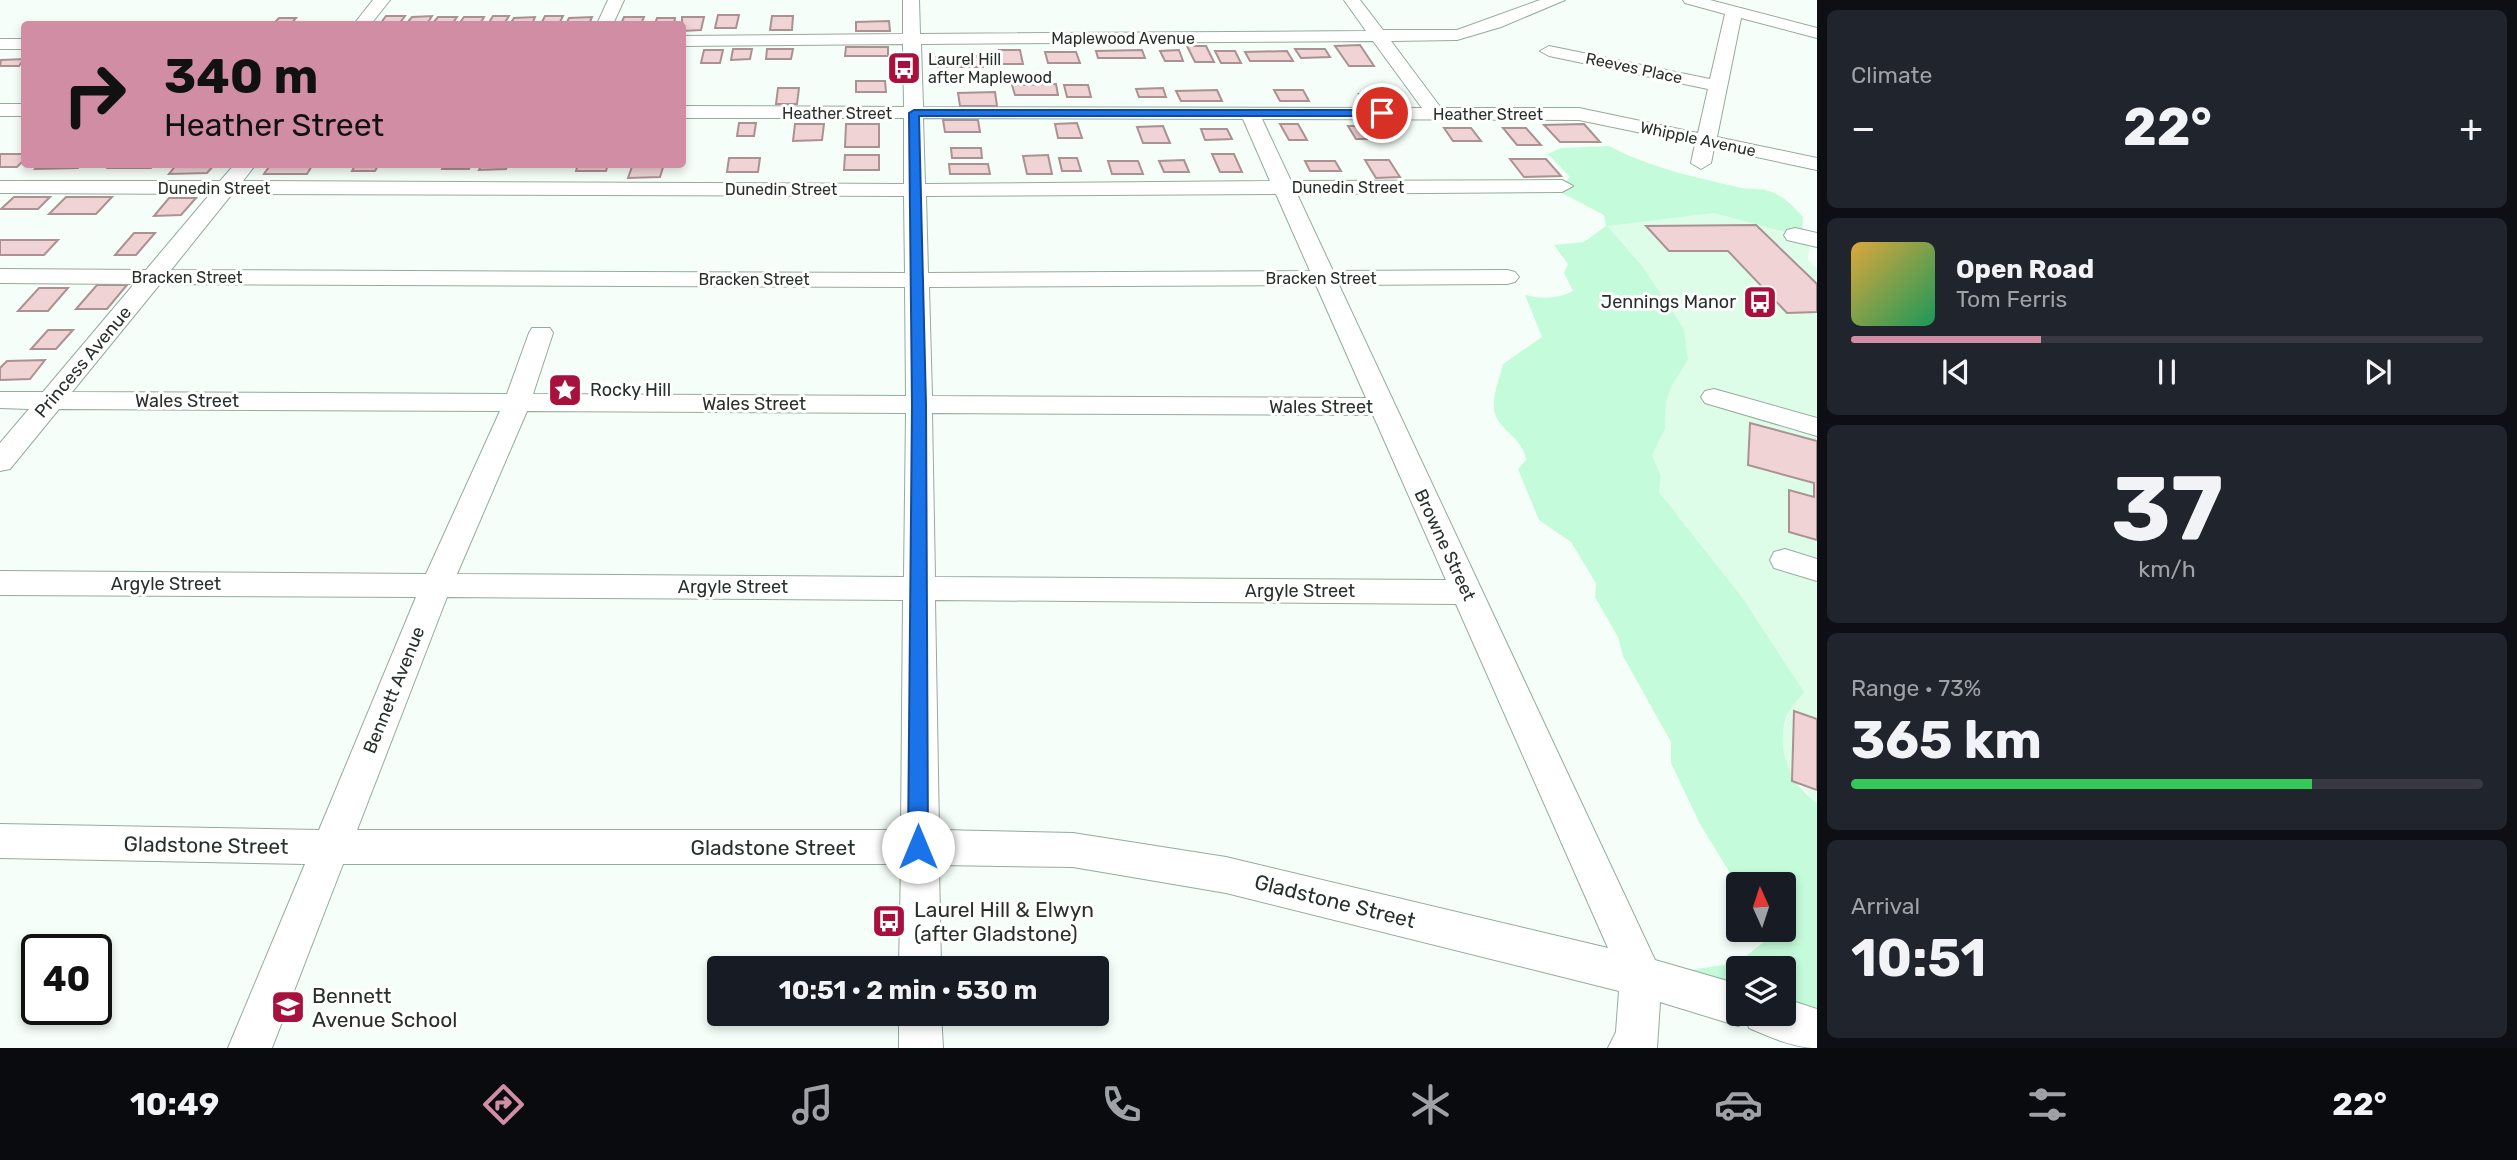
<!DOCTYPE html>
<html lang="en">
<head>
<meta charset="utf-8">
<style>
  body { margin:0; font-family:Rubik,sans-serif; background:#20242c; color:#f1f3f6; height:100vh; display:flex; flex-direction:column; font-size:26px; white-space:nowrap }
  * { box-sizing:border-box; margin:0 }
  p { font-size:23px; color:#9ea1a6 }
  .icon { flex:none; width:38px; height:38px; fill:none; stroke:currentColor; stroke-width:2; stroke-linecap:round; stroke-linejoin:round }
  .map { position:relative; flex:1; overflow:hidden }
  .details { display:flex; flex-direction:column; gap:10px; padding:10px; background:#0d0f14; width:700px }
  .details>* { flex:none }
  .hud { position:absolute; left:21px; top:21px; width:665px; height:147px; border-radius:7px; box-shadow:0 4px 10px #0003; background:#d08da3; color:#111; overflow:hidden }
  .needle { width:46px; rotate:357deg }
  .controls { position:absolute; left:1726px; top:872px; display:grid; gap:14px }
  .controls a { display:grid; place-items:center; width:70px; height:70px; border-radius:7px; background:#171b24; box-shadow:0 4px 10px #0003; font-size:35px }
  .speed { position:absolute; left:21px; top:934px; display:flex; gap:14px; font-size:35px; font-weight:700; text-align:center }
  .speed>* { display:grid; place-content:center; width:91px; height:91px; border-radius:50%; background:#171b24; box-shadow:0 4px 10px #0003; line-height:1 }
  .speed .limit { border:4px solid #111; border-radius:10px; background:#fff; color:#111 }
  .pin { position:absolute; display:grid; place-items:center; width:60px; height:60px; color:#fff; margin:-30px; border:4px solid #fff; border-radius:50%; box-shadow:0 2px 7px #0007 }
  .me { position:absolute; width:77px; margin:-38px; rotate:0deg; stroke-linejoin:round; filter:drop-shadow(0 0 5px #0008) }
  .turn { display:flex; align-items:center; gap:24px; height:147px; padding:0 28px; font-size:32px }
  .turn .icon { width:91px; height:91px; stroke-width:2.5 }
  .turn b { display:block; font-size:49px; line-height:60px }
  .big { font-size:52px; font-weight:700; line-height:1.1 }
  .details .card { flex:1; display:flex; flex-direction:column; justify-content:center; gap:10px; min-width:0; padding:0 24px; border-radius:10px; background:#20242c }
  .details .dial { align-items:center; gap:0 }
  .dial b { font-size:91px; line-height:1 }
  .song { display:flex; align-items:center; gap:21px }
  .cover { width:84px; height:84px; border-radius:10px; background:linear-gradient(135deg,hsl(40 70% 55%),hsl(150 70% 35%)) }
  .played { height:7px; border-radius:4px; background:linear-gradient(90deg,#d08da3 30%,#363941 30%) }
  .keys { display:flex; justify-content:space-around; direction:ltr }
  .heat { display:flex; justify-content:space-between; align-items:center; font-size:38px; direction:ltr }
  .charge { height:10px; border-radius:5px; background:linear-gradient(90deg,#34c759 73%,#363941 0) }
  .trip { position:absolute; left:707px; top:956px; width:402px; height:70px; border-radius:7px; background:#171b24; box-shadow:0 4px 10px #0003; font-weight:700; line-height:70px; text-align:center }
  .dock { display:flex; height:112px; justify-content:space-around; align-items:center; background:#090b0e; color:#9ea1a6 }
  .dock .icon { width:49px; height:49px }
  .dock .on { color:#d08da3 }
  .dock b { font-size:32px; color:#f1f3f6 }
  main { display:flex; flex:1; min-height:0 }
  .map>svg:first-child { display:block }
</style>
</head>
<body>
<main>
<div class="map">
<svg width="1817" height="1048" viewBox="0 0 1817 1048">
  <rect width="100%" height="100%" fill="#f5fef8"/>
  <!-- built -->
  <polygon fill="#defde9" points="1714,213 1810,240 1808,260 1817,269 1817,803 1787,769 1782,738 1788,714 1741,596 1659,492 1661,476 1652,455 1665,429 1666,402 1672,385 1688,360 1684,329 1643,267 1606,226"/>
  <!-- green -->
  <path fill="#c4fbda" d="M1609,146C1648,167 1694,177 1737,187C1747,190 1759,188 1769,191C1784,196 1793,206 1803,217L1802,237L1714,213L1607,226L1643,267L1684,329L1688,360L1672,385L1666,402L1665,429L1652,455L1661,476L1659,492L1741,596L1804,692C1798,699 1791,707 1787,715C1775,747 1789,784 1817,803V1026L1783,1013V968H1738V1002L1655,975L1737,963L1769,938L1764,929H1783V884H1738V886L1700,824L1671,763V742L1623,656L1618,637L1595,597L1596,583L1571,542L1539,520L1518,469L1526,460C1523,436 1497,431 1494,409C1492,396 1500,377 1503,364L1542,337L1525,295C1541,299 1558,299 1573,291L1564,273L1568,264L1554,245L1584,242L1606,226L1604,215L1558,191L1570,177L1548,154L1561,148Z"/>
  <!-- building -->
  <g fill="#efd3d5" stroke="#ac9193" stroke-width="2">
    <polygon points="718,15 739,15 736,28 715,28"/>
    <polygon points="386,16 405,16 399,24 380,24"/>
    <polygon points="432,16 427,24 406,24 412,17"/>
    <polygon points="493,16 509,16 504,24 488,24"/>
    <polygon points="545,16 563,16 559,24 541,24"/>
    <polygon points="772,16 793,16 792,30 770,30"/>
    <polygon points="438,17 457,17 452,24 432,24"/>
    <polygon points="464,17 484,17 480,24 459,24"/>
    <polygon points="535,17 532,24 510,24 514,18"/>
    <polygon points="592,17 589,24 566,24 569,18"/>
    <polygon points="624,17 644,17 641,24 621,24"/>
    <polygon points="682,17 704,17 701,30 682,31"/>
    <polygon points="279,18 296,18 291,24 273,24"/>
    <polygon points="657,18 675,18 674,24 655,24"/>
    <polygon points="889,21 890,31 856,31 856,22"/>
    <polygon points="1360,45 1374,66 1349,66 1335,46"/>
    <polygon points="1187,46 1206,46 1214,62 1195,62"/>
    <polygon points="846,47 888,47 888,56 845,56"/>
    <polygon points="733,49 752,49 750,59 731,60"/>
    <polygon points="767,49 793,49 791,59 766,59"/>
    <polygon points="1295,49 1325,49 1330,57 1301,58"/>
    <polygon points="704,50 723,50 720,63 701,63"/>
    <polygon points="999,50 1020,50 1023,64 1001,64"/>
    <polygon points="1142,50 1145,58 1098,58 1096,51"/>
    <polygon points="1179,50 1183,61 1165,61 1160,51"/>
    <polygon points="1215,51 1235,51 1241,63 1221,63"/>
    <polygon points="1287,51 1293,61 1250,61 1245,52"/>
    <polygon points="1045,52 1076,52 1080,63 1048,63"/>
    <polygon points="981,56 983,67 937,67 936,57"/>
    <polygon points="24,59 19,66 0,66 1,60"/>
    <polygon points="856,81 885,81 886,92 856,92"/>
    <polygon points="1056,84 1058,95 1015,95 1012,85"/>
    <polygon points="1064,85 1088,85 1091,97 1067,97"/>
    <polygon points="778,88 799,88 797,104 776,104"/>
    <polygon points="1163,88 1166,97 1139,97 1136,89"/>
    <polygon points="1217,90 1222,101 1181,101 1176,91"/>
    <polygon points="1274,90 1303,90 1309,101 1280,101"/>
    <polygon points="995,92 997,106 960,106 958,93"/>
    <polygon points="1394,93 1402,104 1367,105 1359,94"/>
    <polygon points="943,120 978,120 980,132 945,132"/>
    <polygon points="739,123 756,123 754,136 737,136"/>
    <polygon points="1077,123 1082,138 1058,138 1055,124"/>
    <polygon points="795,124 824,124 822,140 793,141"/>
    <polygon points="846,124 879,124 879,147 845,147"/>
    <polygon points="1280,124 1298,124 1307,140 1289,140"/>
    <polygon points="1584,124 1600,142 1560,142 1544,125"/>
    <polygon points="1163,126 1170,143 1143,143 1137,127"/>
    <polygon points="1348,126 1377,126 1386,139 1356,139"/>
    <polygon points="1444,128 1471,128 1481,141 1453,141"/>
    <polygon points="1503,128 1526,128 1541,145 1517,145"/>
    <polygon points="1201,129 1227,129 1232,139 1205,140"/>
    <polygon points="951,148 981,148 982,158 952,158"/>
    <polygon points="0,154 24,154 24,160 17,167 0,167"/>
    <polygon points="1212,154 1234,154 1242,172 1220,172"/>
    <polygon points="845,155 879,155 879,170 844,170"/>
    <polygon points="1048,155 1052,174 1027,174 1023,156"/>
    <polygon points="729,158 760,158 758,172 727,172"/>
    <polygon points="1059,158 1077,158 1081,171 1062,171"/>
    <polygon points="1510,159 1546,159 1561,176 1524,177"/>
    <polygon points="1184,160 1189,172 1164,172 1159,161"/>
    <polygon points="1365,160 1389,160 1400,177 1376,178"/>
    <polygon points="1108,161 1138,161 1143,174 1112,174"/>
    <polygon points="1305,161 1335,161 1341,171 1310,171"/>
    <polygon points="39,164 82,164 78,168 35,169"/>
    <polygon points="112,164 154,164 151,168 108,168"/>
    <polygon points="177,164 215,164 207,173 169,174"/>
    <polygon points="271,164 313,164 307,174 264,174"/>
    <polygon points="356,164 379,164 375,171 352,171"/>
    <polygon points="444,164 471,164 469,169 442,169"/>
    <polygon points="482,164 508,164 506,169 479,170"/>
    <polygon points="578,164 608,164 606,171 576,171"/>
    <polygon points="633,164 664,164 660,177 628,178"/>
    <polygon points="949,164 988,164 990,174 950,174"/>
    <polygon points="14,197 50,197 38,209 1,209"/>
    <polygon points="66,197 112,197 96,214 49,214"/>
    <polygon points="169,198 196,198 181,215 154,216"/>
    <polygon points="1756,225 1817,284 1817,312 1787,313 1728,251 1669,251 1646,226"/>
    <polygon points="134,233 155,233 136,255 115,255"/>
    <polygon points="0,240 58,240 44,255 0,255"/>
    <polygon points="97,285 127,285 107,309 76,309"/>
    <polygon points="39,288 68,288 48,311 18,311"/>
    <polygon points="48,330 73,330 56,349 31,349"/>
    <polygon points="45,360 30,379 0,380 0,368 7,361"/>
    <polygon points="1750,423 1817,441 1817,540 1789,532 1789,490 1814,497 1814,483 1748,465"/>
    <polygon points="1794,711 1817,719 1817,790 1792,781"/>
  </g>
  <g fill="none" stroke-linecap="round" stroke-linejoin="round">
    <!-- minor casing -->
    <g stroke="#95ab9d" stroke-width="2">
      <g id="minor">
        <polygon points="373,0 390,0 371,24 354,24"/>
        <polygon points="608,0 624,0 613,24 597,24"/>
        <path d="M903,0H919L920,34L1366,31L1344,0H1360L1383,30H1457L1540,0H1565L1501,27L1457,40L1391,41L1441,108H1579L1698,133L1708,89L1549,56L1540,51L1549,46L1710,79L1725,14L1685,3L1683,0H1710L1817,28V38L1741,18L1717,137L1817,158V170L1714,148L1711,163L1701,169L1691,163L1695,144L1579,120L1262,119L1291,181L1562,180L1573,186L1562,192L1297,194L1333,271L1507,270L1515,272L1519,277L1515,282L1507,284L1339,285L1655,960L1738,984V1013H1783V998L1817,1009V1048C1794,1048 1770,1037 1749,1028L1747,1022L1738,1026L1660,1002L1657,1048H1608L1616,1032L1619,991L1226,893L1073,867L939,865L941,968H899L901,864H343L272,1048H228L305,864L0,858V824L319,830L416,597L0,595V571L426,574L500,411L59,409L10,469L0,471V443L29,409L0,408V392H43L134,284L0,283V269L146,270L210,194L0,193V181H220L235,164H256L243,181L904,184V118H682V106L904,107L903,44L682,46V36L903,34ZM1373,41L1422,108L923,107L921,44ZM923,118L1243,119L1270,181L925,184ZM232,194L904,196L905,273L171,270ZM1276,194L1310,271L928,273L926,196ZM160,284L905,287L906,396L533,394L553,333L550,328H532L529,333L507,394L72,392ZM1316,285L1366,398L932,396L929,287ZM527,411L906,413L904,577L457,574ZM932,413L1373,415L1446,580L935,577ZM447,597L903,600L901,830H357ZM935,600L1456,604L1608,948L1226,857L1073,833L939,830Z"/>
        <rect x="0" y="39" width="24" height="10"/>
        <rect x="0" y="104" width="24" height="12"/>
        <polygon points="1795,228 1817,233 1817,247 1787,240 1784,235 1787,230"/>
        <polygon points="1714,389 1817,418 1817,436 1705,403 1701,397 1705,391"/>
        <polygon points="1785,549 1817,559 1817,581 1774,568 1770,560 1774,552"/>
        <polygon points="899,1013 941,1013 943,1048 899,1048"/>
      </g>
    </g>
    <!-- minor -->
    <use href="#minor" fill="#fff" fill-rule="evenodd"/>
  </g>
  <!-- route -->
  <polygon fill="#1a73e8" stroke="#114b97" stroke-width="2" points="1382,110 1385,111 1385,116 919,116 926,405 928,847 925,853 918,856 911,853 908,847 912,405 909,113 914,110"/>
  <!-- icons -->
  <defs>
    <g id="bus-square" transform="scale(1.75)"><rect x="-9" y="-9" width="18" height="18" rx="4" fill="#a8103d" stroke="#fff"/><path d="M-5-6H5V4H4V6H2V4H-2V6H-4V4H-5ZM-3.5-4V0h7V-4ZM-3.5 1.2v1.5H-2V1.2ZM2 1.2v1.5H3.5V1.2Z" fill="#fff"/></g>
    <g id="sight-square" transform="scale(1.75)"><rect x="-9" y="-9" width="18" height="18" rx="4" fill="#a8103d" stroke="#fff"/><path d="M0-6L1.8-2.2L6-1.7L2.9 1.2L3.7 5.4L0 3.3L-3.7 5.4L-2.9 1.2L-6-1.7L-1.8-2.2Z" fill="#fff"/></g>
    <g id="school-square" transform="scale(1.75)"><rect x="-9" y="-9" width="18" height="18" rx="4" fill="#a8103d" stroke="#fff"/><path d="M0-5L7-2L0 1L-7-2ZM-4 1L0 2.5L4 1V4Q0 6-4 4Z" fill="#fff"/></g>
  </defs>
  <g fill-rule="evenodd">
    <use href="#bus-square" x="904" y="68"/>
    <use href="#bus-square" x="1760" y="302"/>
    <use href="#sight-square" x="565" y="390"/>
    <use href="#bus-square" x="889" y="921"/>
    <use href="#school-square" x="288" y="1007"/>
  </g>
  <g text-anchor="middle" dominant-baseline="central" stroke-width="6" stroke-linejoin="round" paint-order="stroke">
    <!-- far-street labels -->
    <g font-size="16" fill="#27302b" stroke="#fff">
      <text x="1123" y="38">Maplewood Avenue</text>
      <text transform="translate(1634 68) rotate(12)">Reeves Place</text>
      <text x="837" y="113">Heather Street</text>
      <text x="1488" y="114">Heather Street</text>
      <text transform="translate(1698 139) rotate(12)">Whipple Avenue</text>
      <text x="1348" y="187">Dunedin Street</text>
      <text x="214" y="188">Dunedin Street</text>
      <text x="781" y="189">Dunedin Street</text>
      <text x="187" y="277">Bracken Street</text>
      <text x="1321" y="278">Bracken Street</text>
      <text x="754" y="279">Bracken Street</text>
    </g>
    <!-- far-poi labels -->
    <g font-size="16" fill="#27302b" stroke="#fff" text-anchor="start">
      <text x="928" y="59">Laurel Hill<tspan x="928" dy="18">after Maplewood</tspan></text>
    </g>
    <!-- poi labels -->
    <g font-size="18" fill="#27302b" stroke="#fff" text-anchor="end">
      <text x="1736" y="302">Jennings Manor</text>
      <text x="590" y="390" text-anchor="start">Rocky Hill</text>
    </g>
    <!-- street labels -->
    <g font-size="18" fill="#27302b" stroke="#fff">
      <text transform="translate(83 362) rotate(-50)">Princess Avenue</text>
      <text x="187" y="401">Wales Street</text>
      <text x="754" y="404">Wales Street</text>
      <text x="1321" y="407">Wales Street</text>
      <text transform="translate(1445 545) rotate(65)">Browne Street</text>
      <text x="166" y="584">Argyle Street</text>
      <text x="733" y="587">Argyle Street</text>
      <text x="1300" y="591">Argyle Street</text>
      <text transform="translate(394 690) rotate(-68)">Bennett Avenue</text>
    </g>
    <!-- near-street labels -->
    <g font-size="21" fill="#27302b" stroke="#fff">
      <text transform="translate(206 845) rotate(1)">Gladstone Street</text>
      <text x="773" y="847">Gladstone Street</text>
      <text transform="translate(1335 901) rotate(14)">Gladstone Street</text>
    </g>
    <!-- near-poi labels -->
    <g font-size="21" fill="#27302b" stroke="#fff" text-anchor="start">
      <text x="914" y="909">Laurel Hill &amp; Elwyn<tspan x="914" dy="24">(after Gladstone)</tspan></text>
      <text x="312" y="995">Bennett<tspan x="312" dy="24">Avenue School</tspan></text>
    </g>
  </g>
</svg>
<div class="controls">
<a><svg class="needle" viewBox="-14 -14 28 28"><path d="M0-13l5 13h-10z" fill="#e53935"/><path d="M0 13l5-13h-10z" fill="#9ea1a6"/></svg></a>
<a><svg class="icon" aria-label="layers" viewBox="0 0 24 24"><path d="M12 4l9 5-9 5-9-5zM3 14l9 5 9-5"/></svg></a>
</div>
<div class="speed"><div class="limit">40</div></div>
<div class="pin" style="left:1382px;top:113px;background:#d93025"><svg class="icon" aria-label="arrive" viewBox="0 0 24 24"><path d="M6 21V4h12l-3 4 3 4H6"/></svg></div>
<svg class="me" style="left:918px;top:847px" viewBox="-20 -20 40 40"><circle r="19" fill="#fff"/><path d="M0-13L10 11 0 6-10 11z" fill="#1a73e8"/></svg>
<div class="trip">10:51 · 2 min · 530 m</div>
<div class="hud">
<div class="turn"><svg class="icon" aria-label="right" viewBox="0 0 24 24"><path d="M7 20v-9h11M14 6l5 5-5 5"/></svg><div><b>340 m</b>Heather Street</div></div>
</div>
</div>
<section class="details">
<div class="card"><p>Climate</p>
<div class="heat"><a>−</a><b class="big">22°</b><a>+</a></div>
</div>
<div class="card">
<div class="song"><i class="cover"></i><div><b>Open Road</b><p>Tom Ferris</p></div></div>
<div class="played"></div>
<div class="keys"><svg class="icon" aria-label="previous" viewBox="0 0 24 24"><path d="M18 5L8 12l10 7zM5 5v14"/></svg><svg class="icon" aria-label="pause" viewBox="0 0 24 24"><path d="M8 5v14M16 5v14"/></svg><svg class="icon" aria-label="next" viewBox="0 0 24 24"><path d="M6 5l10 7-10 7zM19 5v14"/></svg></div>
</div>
<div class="card dial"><b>37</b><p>km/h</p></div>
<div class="card"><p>Range · 73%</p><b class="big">365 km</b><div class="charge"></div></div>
<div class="card"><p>Arrival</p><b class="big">10:51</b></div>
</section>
</main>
<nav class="dock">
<b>10:49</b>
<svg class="icon on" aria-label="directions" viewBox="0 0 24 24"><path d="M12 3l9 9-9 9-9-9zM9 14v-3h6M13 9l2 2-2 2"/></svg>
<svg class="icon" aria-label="music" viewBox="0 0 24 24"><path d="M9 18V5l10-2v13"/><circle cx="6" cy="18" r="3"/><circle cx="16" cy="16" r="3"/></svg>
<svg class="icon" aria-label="phone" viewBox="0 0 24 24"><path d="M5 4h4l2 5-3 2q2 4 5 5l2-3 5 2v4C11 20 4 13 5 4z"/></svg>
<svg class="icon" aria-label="climate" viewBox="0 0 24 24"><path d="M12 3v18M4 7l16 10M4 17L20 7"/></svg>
<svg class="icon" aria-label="car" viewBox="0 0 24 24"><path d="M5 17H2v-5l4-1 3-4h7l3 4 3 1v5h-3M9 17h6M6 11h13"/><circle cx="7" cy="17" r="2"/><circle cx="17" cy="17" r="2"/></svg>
<svg class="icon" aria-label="filters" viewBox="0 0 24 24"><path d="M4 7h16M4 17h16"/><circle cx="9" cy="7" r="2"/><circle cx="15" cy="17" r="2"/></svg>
<b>22°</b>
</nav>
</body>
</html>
